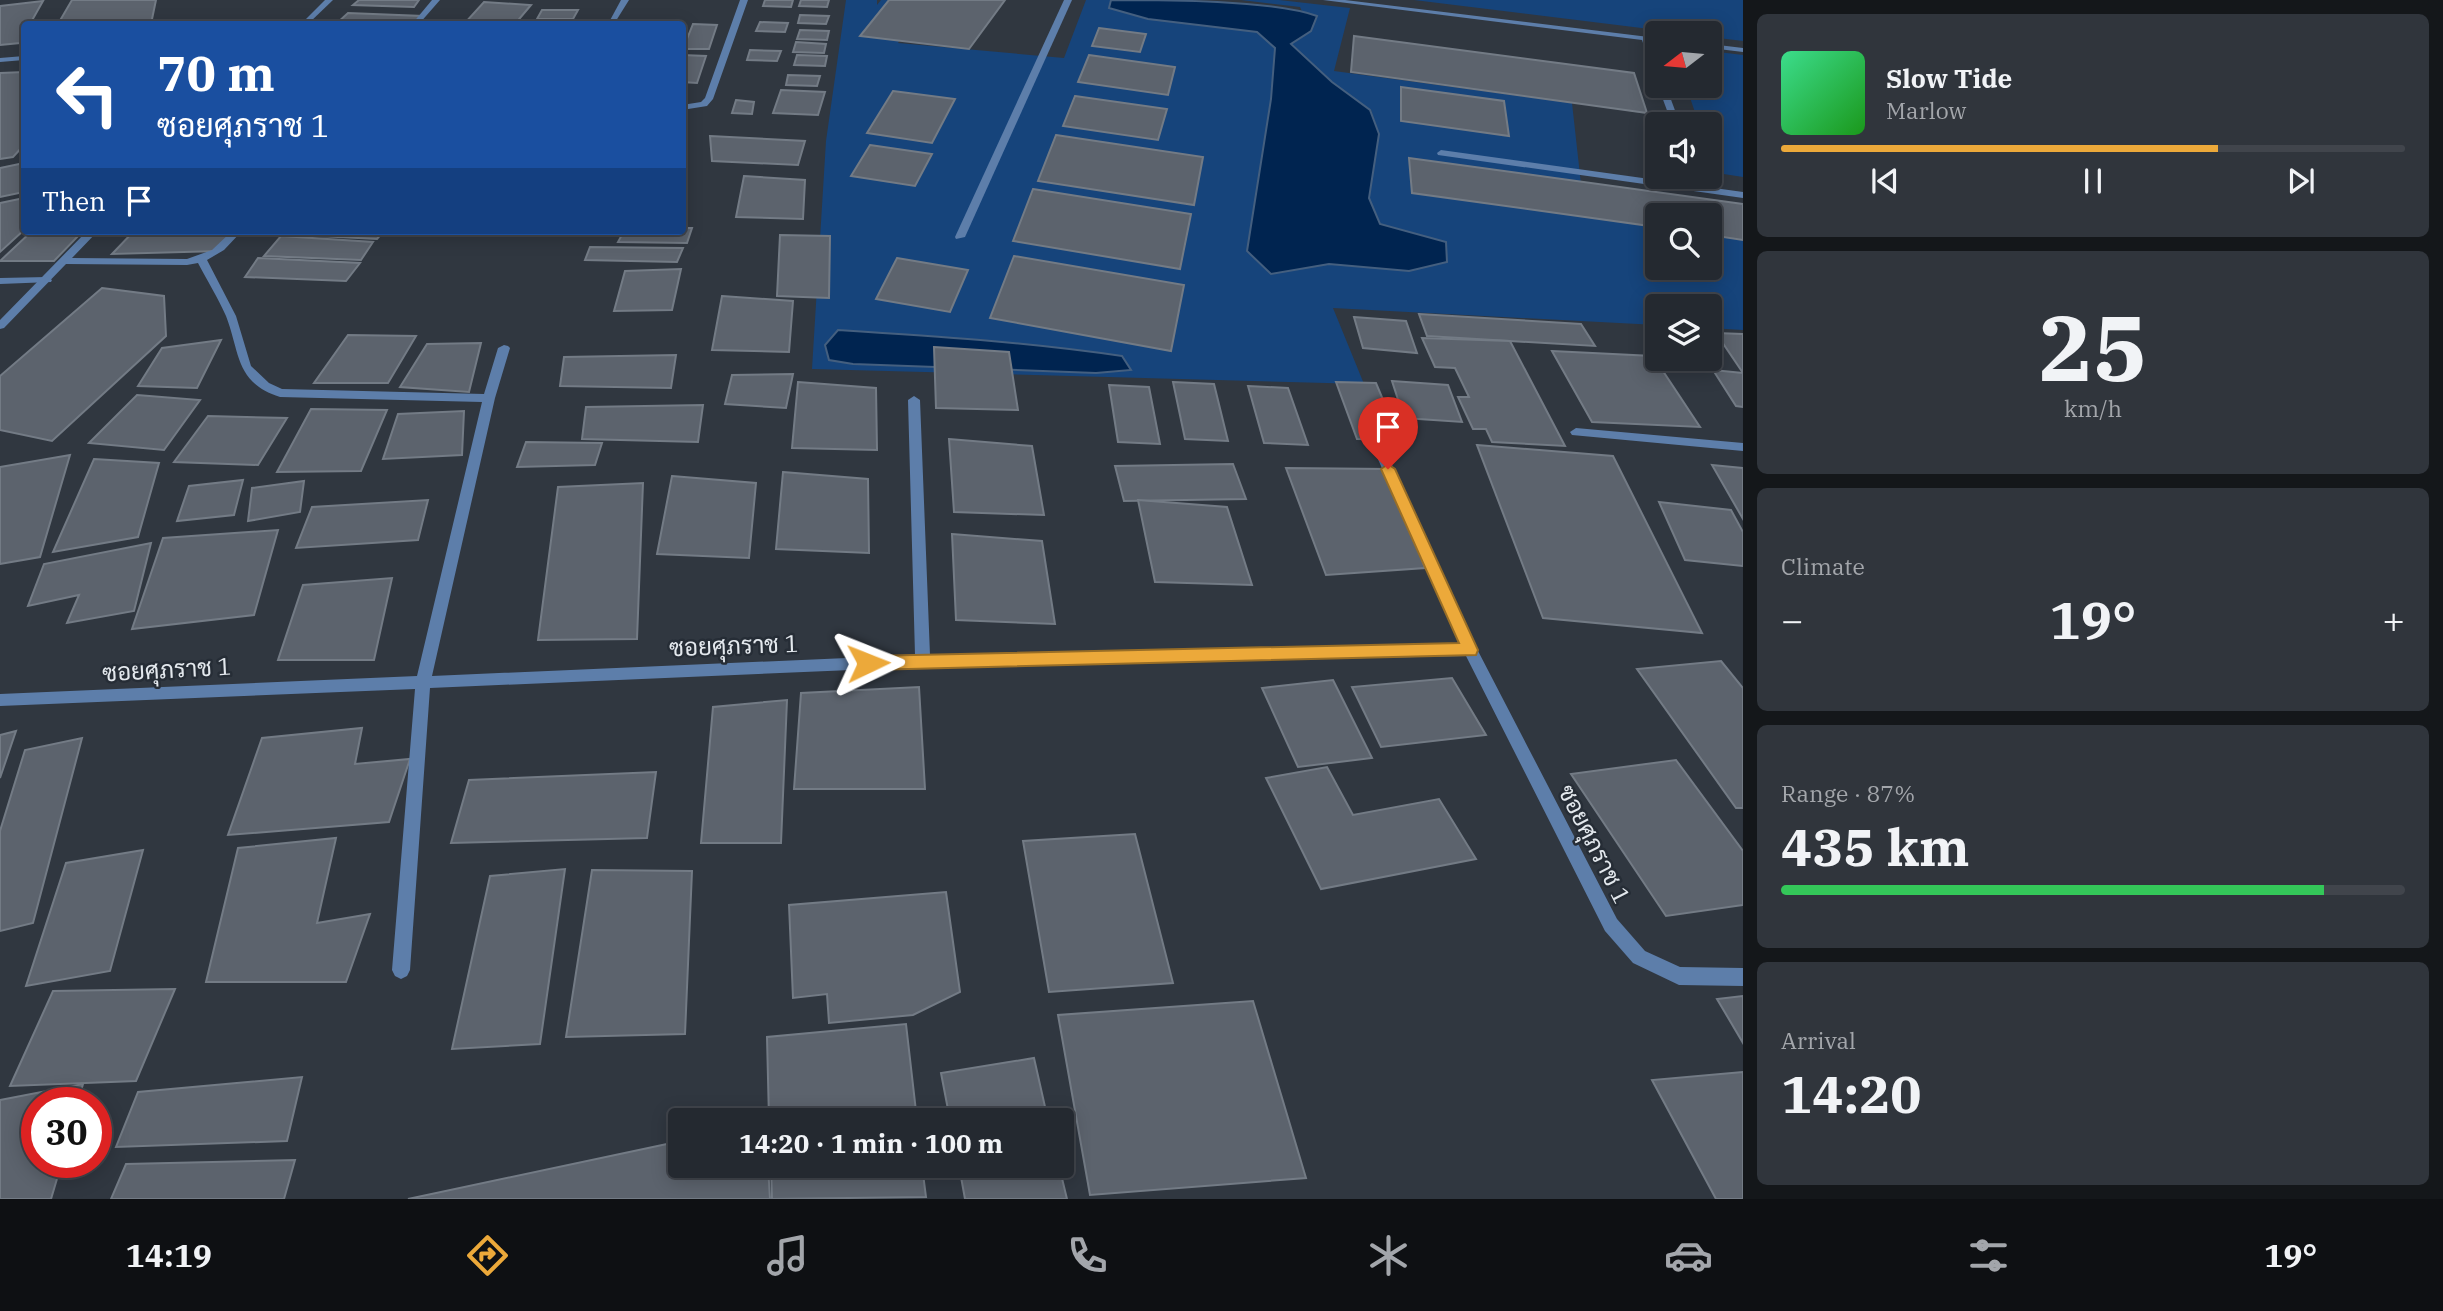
<!DOCTYPE html>
<html lang="en">
<head>
<meta charset="utf-8">
<style>
  body { margin:0; font-family:"IBM Plex Serif",Sarabun,serif; background:#30353c; color:#f1f3f6; height:100vh; display:flex; flex-direction:column; font-size:26px; white-space:nowrap }
  * { box-sizing:border-box; margin:0 }
  p { font-size:23px; color:#a3a6ab }
  .icon { flex:none; width:38px; height:38px; fill:none; stroke:currentColor; stroke-width:2; stroke-linecap:round; stroke-linejoin:round }
  .map { position:relative; flex:1; overflow:hidden }
  .details { display:flex; flex-direction:column; gap:14px; padding:14px; background:#14171a; width:700px }
  .details>* { flex:none }
  .top-card { position:absolute; left:21px; top:21px; width:665px; height:214px; border-radius:7px; box-shadow:0 4px 18px #0003,0 0 0 2px #41454c; background:#1a4fa0; color:#fff; overflow:hidden }
  .needle { width:46px; rotate:254deg }
  .tools { position:absolute; left:1645px; top:21px; display:grid; gap:14px }
  .tools a { display:grid; place-items:center; width:77px; height:77px; border-radius:7px; background:#242930; box-shadow:0 4px 18px #0003,0 0 0 2px #41454c; font-size:35px }
  .speed { position:absolute; left:21px; top:1087px; display:flex; gap:14px; font-size:35px; font-weight:700; text-align:center }
  .speed>* { display:grid; place-content:center; width:91px; height:91px; border-radius:50%; background:#242930; box-shadow:0 4px 18px #0003,0 0 0 2px #41454c; line-height:1 }
  .speed .limit { border:10px solid #d22; background:#fff; color:#111 }
  .pin { position:absolute; display:grid; place-items:center; width:60px; height:60px; color:#fff; margin:-72px -30px; border-radius:50% 50% 50% 0; rotate:-45deg; box-shadow:0 0 7px #0007 }
  .pin .icon { rotate:45deg }
  .me { position:absolute; width:77px; margin:-38px; rotate:88deg; stroke-linejoin:round; filter:drop-shadow(0 0 5px #0008) }
  .turn { display:flex; align-items:center; gap:24px; height:147px; padding:0 21px; font-size:32px }
  .turn .icon { width:91px; height:91px; stroke-width:2.5 }
  .turn b { display:block; font-size:49px; line-height:60px }
  .then { display:flex; align-items:center; height:66px; padding:0 21px; background:#0003; gap:14px; font-size:26px }
  .big { font-size:52px; font-weight:700; line-height:1.1 }
  .details .card { flex:1; display:flex; flex-direction:column; justify-content:center; gap:10px; min-width:0; padding:0 24px; border-radius:10px; background:#30353c }
  .details .dial { align-items:center; gap:0 }
  .dial b { font-size:91px; line-height:1 }
  .song { display:flex; align-items:center; gap:21px }
  .cover { width:84px; height:84px; border-radius:10px; background:linear-gradient(135deg,hsl(150 70% 55%),hsl(120 70% 35%)) }
  .played { height:7px; border-radius:4px; background:linear-gradient(90deg,#eca93a 70%,#41454c 70%) }
  .keys { display:flex; justify-content:space-around; direction:ltr }
  .heat { display:flex; justify-content:space-between; align-items:center; font-size:38px; direction:ltr }
  .charge { height:10px; border-radius:5px; background:linear-gradient(90deg,#34c759 87%,#41454c 0) }
  .trip { position:absolute; left:668px; top:1108px; width:406px; height:70px; border-radius:7px; background:#242930; box-shadow:0 4px 18px #0003,0 0 0 2px #41454c; font-weight:700; line-height:70px; text-align:center }
  .tab-bar { display:flex; height:112px; justify-content:space-around; align-items:center; background:#0e1013; color:#a3a6ab }
  .tab-bar .icon { width:49px; height:49px }
  .tab-bar .active { color:#eca93a }
  .tab-bar b { font-size:32px; color:#f1f3f6 }
  main { display:flex; flex:1; min-height:0 }
  .map>svg:first-child { display:block }
</style>
</head>
<body>
<main>
<div class="map">
<svg width="1743" height="1199" viewBox="0 0 1743 1199">
  <rect width="100%" height="100%" fill="#303740"/>
  <!-- green -->
  <g fill="#16447b" fill-rule="evenodd">
    <path d="M846,0H877V5L881,0H925L898,43L1064,58L1086,0H1111L1109,8L1257,32L1275,48L1271,99L1247,251L1271,274L1329,264L1409,271L1380,225L1369,198L1379,134L1371,110L1332,82L1290,43L1311,31L1300,7L1241,0H1279L1350,8L1334,71L1572,103L1582,193L1743,220V330L1710,328V306H1657V325L1333,308L1364,384L812,369L826,141ZM1657,215H1710V268H1657ZM977,339L1122,356L1131,369L1096,373Z"/>
    <polygon points="1414,0 1743,0 1743,41 1710,37 1710,33 1682,33"/>
    <polygon points="1710,51 1743,55 1743,177 1717,173 1710,154 1710,124 1699,124 1686,86 1710,86"/>
  </g>
  <!-- water -->
  <g fill="#002450" stroke="#445f7f" stroke-width="2">
    <path d="M1111,0C1165,0 1272,0 1317,16L1311,31L1291,44L1332,82L1370,110L1379,134L1369,198L1380,224L1446,242L1447,262L1409,271L1329,264L1271,274L1247,251L1271,99L1275,48L1257,32L1148,19L1109,8Z"/>
    <path d="M838,330C933,336 1028,342 1122,356L1131,370L1096,373L853,364L829,360L825,345Z"/>
  </g>
  <!-- building -->
  <g fill="#5c636d" stroke="#737b85" stroke-width="2">
    <polygon points="72,0 156,0 151,24 58,24"/>
    <polygon points="359,0 419,0 414,7 353,5"/>
    <polygon points="765,0 793,0 791,7 763,6"/>
    <polygon points="801,0 829,0 827,7 799,6"/>
    <polygon points="889,0 1005,0 969,49 860,36"/>
    <polygon points="43,1 30,24 24,24 24,35 20,43 0,45 0,6"/>
    <polygon points="484,2 531,5 515,24 464,24"/>
    <polygon points="542,10 578,10 573,19 537,19"/>
    <polygon points="348,13 422,16 415,24 336,24"/>
    <polygon points="800,15 829,16 826,24 798,23"/>
    <polygon points="760,22 788,23 785,32 756,31"/>
    <polygon points="693,24 717,25 709,49 683,49"/>
    <polygon points="1099,28 1146,34 1140,52 1092,46"/>
    <polygon points="800,30 829,31 827,40 797,39"/>
    <polygon points="1354,36 1634,73 1647,113 1351,72"/>
    <polygon points="796,42 826,44 824,53 793,52"/>
    <polygon points="750,50 781,51 777,61 747,60"/>
    <polygon points="682,55 706,56 697,83 682,82"/>
    <polygon points="797,55 827,56 825,66 794,65"/>
    <polygon points="1089,55 1175,67 1168,95 1078,82"/>
    <polygon points="24,72 24,145 13,157 0,159 0,73"/>
    <polygon points="788,75 820,76 817,86 786,85"/>
    <polygon points="1401,87 1504,101 1509,136 1401,121"/>
    <polygon points="781,90 825,92 818,115 773,113"/>
    <polygon points="893,91 955,99 932,143 867,133"/>
    <polygon points="1075,96 1167,109 1158,140 1063,126"/>
    <polygon points="736,100 754,102 752,114 732,113"/>
    <polygon points="1056,135 1203,157 1194,205 1038,181"/>
    <polygon points="710,136 805,141 798,165 712,161"/>
    <polygon points="870,145 932,154 915,186 851,176"/>
    <polygon points="1409,158 1743,204 1743,240 1710,235 1710,215 1657,215 1657,227 1412,193"/>
    <polygon points="24,163 24,192 0,197 0,168"/>
    <polygon points="744,176 805,180 803,219 736,217"/>
    <polygon points="1033,189 1191,214 1180,269 1013,241"/>
    <polygon points="24,198 24,230 0,252 0,203"/>
    <polygon points="682,228 692,228 687,243 618,242 624,231 682,231"/>
    <polygon points="32,231 83,231 54,261 0,261"/>
    <polygon points="134,231 237,231 220,251 112,254"/>
    <polygon points="283,231 384,231 377,239 281,234"/>
    <polygon points="780,235 830,236 829,298 777,296"/>
    <polygon points="281,236 373,242 361,260 264,256"/>
    <polygon points="590,247 683,248 677,262 585,260"/>
    <polygon points="1014,256 1184,285 1171,351 990,318"/>
    <polygon points="258,258 360,263 346,281 245,277"/>
    <polygon points="897,258 968,270 950,312 876,299"/>
    <polygon points="681,269 672,310 614,311 625,271"/>
    <polygon points="102,288 164,296 166,336 52,441 0,430 0,376"/>
    <polygon points="722,296 793,301 789,352 712,350"/>
    <polygon points="1419,314 1581,324 1595,346 1427,336"/>
    <polygon points="1354,317 1406,321 1417,353 1363,348"/>
    <polygon points="1716,333 1743,334 1743,373"/>
    <polygon points="348,335 416,336 388,383 314,383"/>
    <polygon points="1422,338 1510,341 1565,446 1492,442 1486,429 1473,429 1458,397 1469,397 1455,368 1435,367"/>
    <polygon points="221,340 197,388 138,386 162,348"/>
    <polygon points="481,343 469,392 400,387 427,344"/>
    <polygon points="934,347 1009,352 1018,410 936,408"/>
    <polygon points="1552,351 1653,356 1700,427 1592,422"/>
    <polygon points="676,355 671,388 560,386 564,357"/>
    <polygon points="1713,370 1743,373 1743,407 1736,406"/>
    <polygon points="793,374 786,408 725,404 732,375"/>
    <polygon points="1392,381 1448,385 1462,422 1404,418"/>
    <polygon points="798,382 876,388 877,450 792,448"/>
    <polygon points="1173,382 1214,384 1228,441 1185,439"/>
    <polygon points="1336,382 1376,383 1400,440 1357,439"/>
    <polygon points="1109,385 1149,387 1160,444 1118,442"/>
    <polygon points="1248,386 1288,388 1308,445 1264,443"/>
    <polygon points="137,395 200,400 164,450 89,443"/>
    <polygon points="703,405 698,442 582,439 586,407"/>
    <polygon points="311,409 387,410 361,471 277,472"/>
    <polygon points="464,411 462,455 383,459 398,414"/>
    <polygon points="208,416 287,418 258,465 174,462"/>
    <polygon points="949,439 1032,446 1044,515 954,512"/>
    <polygon points="526,442 602,443 595,465 517,467"/>
    <polygon points="1477,445 1613,456 1702,633 1543,618"/>
    <polygon points="70,455 40,557 0,564 0,467"/>
    <polygon points="94,459 159,463 138,537 53,552"/>
    <polygon points="1233,464 1246,499 1124,501 1115,466"/>
    <polygon points="1712,465 1743,468 1743,519"/>
    <polygon points="1286,468 1388,469 1425,568 1326,575"/>
    <polygon points="783,472 868,479 869,553 776,549"/>
    <polygon points="672,476 756,483 749,558 657,554"/>
    <polygon points="243,480 234,515 177,521 189,486"/>
    <polygon points="304,481 300,512 248,521 252,488"/>
    <polygon points="643,483 637,639 538,640 558,487"/>
    <polygon points="428,500 418,540 296,548 312,507"/>
    <polygon points="1138,500 1227,507 1252,585 1155,582"/>
    <polygon points="1659,502 1731,510 1743,532 1743,566 1685,560"/>
    <polygon points="278,530 254,615 132,629 163,538"/>
    <polygon points="952,534 1042,541 1055,624 956,620"/>
    <polygon points="151,543 134,611 67,623 79,595 28,606 44,564"/>
    <polygon points="392,578 374,660 278,660 303,585"/>
    <polygon points="1721,661 1743,688 1743,808 1736,808 1637,669"/>
    <polygon points="1452,678 1486,735 1381,747 1352,687"/>
    <polygon points="1333,680 1372,758 1298,767 1262,688"/>
    <polygon points="919,687 925,789 794,789 801,693"/>
    <polygon points="787,700 781,843 701,843 713,707"/>
    <polygon points="362,728 355,764 410,759 389,822 228,835 262,738"/>
    <polygon points="16,731 0,778 0,735"/>
    <polygon points="82,738 33,923 0,931 0,831 25,750"/>
    <polygon points="1676,760 1743,851 1743,905 1666,916 1571,774"/>
    <polygon points="1327,767 1353,815 1439,799 1476,859 1321,889 1266,778"/>
    <polygon points="656,772 647,838 451,843 469,780"/>
    <polygon points="1135,834 1173,983 1049,992 1023,841"/>
    <polygon points="336,838 317,923 370,914 346,982 206,982 238,848"/>
    <polygon points="143,850 110,971 26,986 66,863"/>
    <polygon points="565,869 540,1044 452,1049 490,876"/>
    <polygon points="592,870 692,871 685,1034 566,1037"/>
    <polygon points="946,892 960,992 913,1015 829,1023 827,994 793,998 789,905"/>
    <polygon points="175,989 136,1081 10,1086 53,991"/>
    <polygon points="1743,996 1743,1043 1717,999"/>
    <polygon points="1253,1001 1306,1178 1090,1195 1058,1015"/>
    <polygon points="906,1024 917,1120 769,1120 767,1037"/>
    <polygon points="1034,1058 1048,1120 950,1120 941,1073"/>
    <polygon points="1743,1072 1743,1199 1716,1199 1652,1080"/>
    <polygon points="302,1077 287,1141 116,1147 138,1092"/>
    <polygon points="83,1084 78,1102 37,1102 37,1162 62,1162 51,1199 0,1199 0,1100"/>
    <polygon points="681,1141 681,1166 768,1166 770,1199 408,1199"/>
    <polygon points="295,1160 284,1199 111,1199 126,1164"/>
    <polygon points="771,1166 922,1166 926,1197 772,1199"/>
    <polygon points="959,1166 1059,1166 1067,1199 965,1199"/>
  </g>
  <g fill="none" stroke-linecap="round" stroke-linejoin="round">
    <!-- lane -->
    <g fill="#5d7eaa" fill-rule="evenodd">
      <polygon points="1064,0 1072,0 965,237 956,239 955,237"/>
      <polygon points="1323,0 1345,0 1657,38 1657,42 1650,41 1657,61 1657,74 1653,72 1642,40"/>
      <polygon points="1710,44 1743,48 1743,52 1710,48"/>
      <polygon points="1658,86 1666,86 1680,124 1672,124"/>
      <polygon points="1441,150 1743,192 1743,198 1438,155 1437,153"/>
      <polygon points="47,277 52,280 51,282 0,284 0,278"/>
    </g>
    <!-- street -->
    <g fill="#5d7eaa" fill-rule="evenodd">
      <polygon points="325,0 333,0 308,24 301,24"/>
      <polygon points="432,0 440,0 419,24 412,24"/>
      <polygon points="621,0 629,0 614,24 608,24"/>
      <polygon points="740,0 748,0 713,99 707,106 682,110 682,105 701,102 705,98"/>
      <polygon points="24,56 24,60 0,62 0,58"/>
      <path d="M87,231H98L72,258L187,259L212,250L232,231H242L224,250L207,260L236,316L251,366L269,383L282,389L484,394L498,348L504,345L508,346L510,348L495,398L432,676L915,655L908,400L914,396L920,400L930,655L1460,644L1377,457L1383,453L1387,454L1477,649L1617,919L1645,951L1680,967L1743,968V986L1679,985L1633,963L1605,931L1466,656L923,667L430,688L410,970L407,976L401,979L395,976L392,970L415,689L0,706V694L417,676L482,402L280,397C235,383 240,352 226,316C218,298 207,280 198,263L187,265L66,264L4,328L0,329V320Z"/>
      <polygon points="1576,428 1743,443 1743,451 1572,435 1570,432"/>
    </g>
  </g>
  <!-- route -->
  <polygon fill="#eca93a" stroke="#996e26" stroke-width="2" points="1388,464 1395,469 1478,650 1476,655 868,670 862,668 859,663 862,658 868,656 1459,643 1381,469"/>
  <g text-anchor="middle" dominant-baseline="central" stroke-width="5" stroke-linejoin="round" paint-order="stroke">
    <!-- street labels -->
    <g font-size="24" fill="#e3e8ed" stroke="#262d36">
      <text transform="translate(734 645) rotate(-2)">ซอยศุภราช 1</text>
      <text transform="translate(167 669) rotate(-3)">ซอยศุภราช 1</text>
      <text transform="translate(1595 844) rotate(63)">ซอยศุภราช 1</text>
    </g>
  </g>
</svg>
<div class="tools">
<a><svg class="needle" viewBox="-14 -14 28 28"><path d="M0-13l5 13h-10z" fill="#e53935"/><path d="M0 13l5-13h-10z" fill="#a3a6ab"/></svg></a>
<a><svg class="icon" aria-label="sound" viewBox="0 0 24 24"><path d="M4 9h4l5-4v14l-5-4H4zM17 9q2 3 0 6"/></svg></a>
<a><svg class="icon" aria-label="search" viewBox="0 0 24 24"><circle cx="10" cy="10" r="6"/><path d="M15 15l6 6"/></svg></a>
<a><svg class="icon" aria-label="layers" viewBox="0 0 24 24"><path d="M12 4l9 5-9 5-9-5zM3 14l9 5 9-5"/></svg></a>
</div>
<div class="speed"><div class="limit">30</div></div>
<div class="pin" style="left:1388px;top:469px;background:#d93025"><svg class="icon" aria-label="arrive" viewBox="0 0 24 24"><path d="M6 21V4h12l-3 4 3 4H6"/></svg></div>
<svg class="me" style="left:868px;top:663px" viewBox="-20 -20 40 40"><path d="M0-17L14 15 0 8-14 15z" fill="#eca93a" stroke="#fff" stroke-width="4"/></svg>
<div class="trip">14:20 · 1 min · 100 m</div>
<div class="top-card">
<div class="turn"><svg class="icon" aria-label="left" viewBox="0 0 24 24"><path d="M17 20v-9H6M10 6l-5 5 5 5"/></svg><div><b>70 m</b>ซอยศุภราช 1</div></div>
<div class="then">Then<svg class="icon" aria-label="arrive" viewBox="0 0 24 24"><path d="M6 21V4h12l-3 4 3 4H6"/></svg></div>
</div>
</div>
<section class="details">
<div class="card">
<div class="song"><i class="cover"></i><div><b>Slow Tide</b><p>Marlow</p></div></div>
<div class="played"></div>
<div class="keys"><svg class="icon" aria-label="previous" viewBox="0 0 24 24"><path d="M18 5L8 12l10 7zM5 5v14"/></svg><svg class="icon" aria-label="pause" viewBox="0 0 24 24"><path d="M8 5v14M16 5v14"/></svg><svg class="icon" aria-label="next" viewBox="0 0 24 24"><path d="M6 5l10 7-10 7zM19 5v14"/></svg></div>
</div>
<div class="card dial"><b>25</b><p>km/h</p></div>
<div class="card"><p>Climate</p>
<div class="heat"><a>−</a><b class="big">19°</b><a>+</a></div>
</div>
<div class="card"><p>Range · 87%</p><b class="big">435 km</b><div class="charge"></div></div>
<div class="card"><p>Arrival</p><b class="big">14:20</b></div>
</section>
</main>
<nav class="tab-bar">
<b>14:19</b>
<svg class="icon active" aria-label="directions" viewBox="0 0 24 24"><path d="M12 3l9 9-9 9-9-9zM9 14v-3h6M13 9l2 2-2 2"/></svg>
<svg class="icon" aria-label="music" viewBox="0 0 24 24"><path d="M9 18V5l10-2v13"/><circle cx="6" cy="18" r="3"/><circle cx="16" cy="16" r="3"/></svg>
<svg class="icon" aria-label="phone" viewBox="0 0 24 24"><path d="M5 4h4l2 5-3 2q2 4 5 5l2-3 5 2v4C11 20 4 13 5 4z"/></svg>
<svg class="icon" aria-label="climate" viewBox="0 0 24 24"><path d="M12 3v18M4 7l16 10M4 17L20 7"/></svg>
<svg class="icon" aria-label="car" viewBox="0 0 24 24"><path d="M5 17H2v-5l4-1 3-4h7l3 4 3 1v5h-3M9 17h6M6 11h13"/><circle cx="7" cy="17" r="2"/><circle cx="17" cy="17" r="2"/></svg>
<svg class="icon" aria-label="filters" viewBox="0 0 24 24"><path d="M4 7h16M4 17h16"/><circle cx="9" cy="7" r="2"/><circle cx="15" cy="17" r="2"/></svg>
<b>19°</b>
</nav>
</body>
</html>
